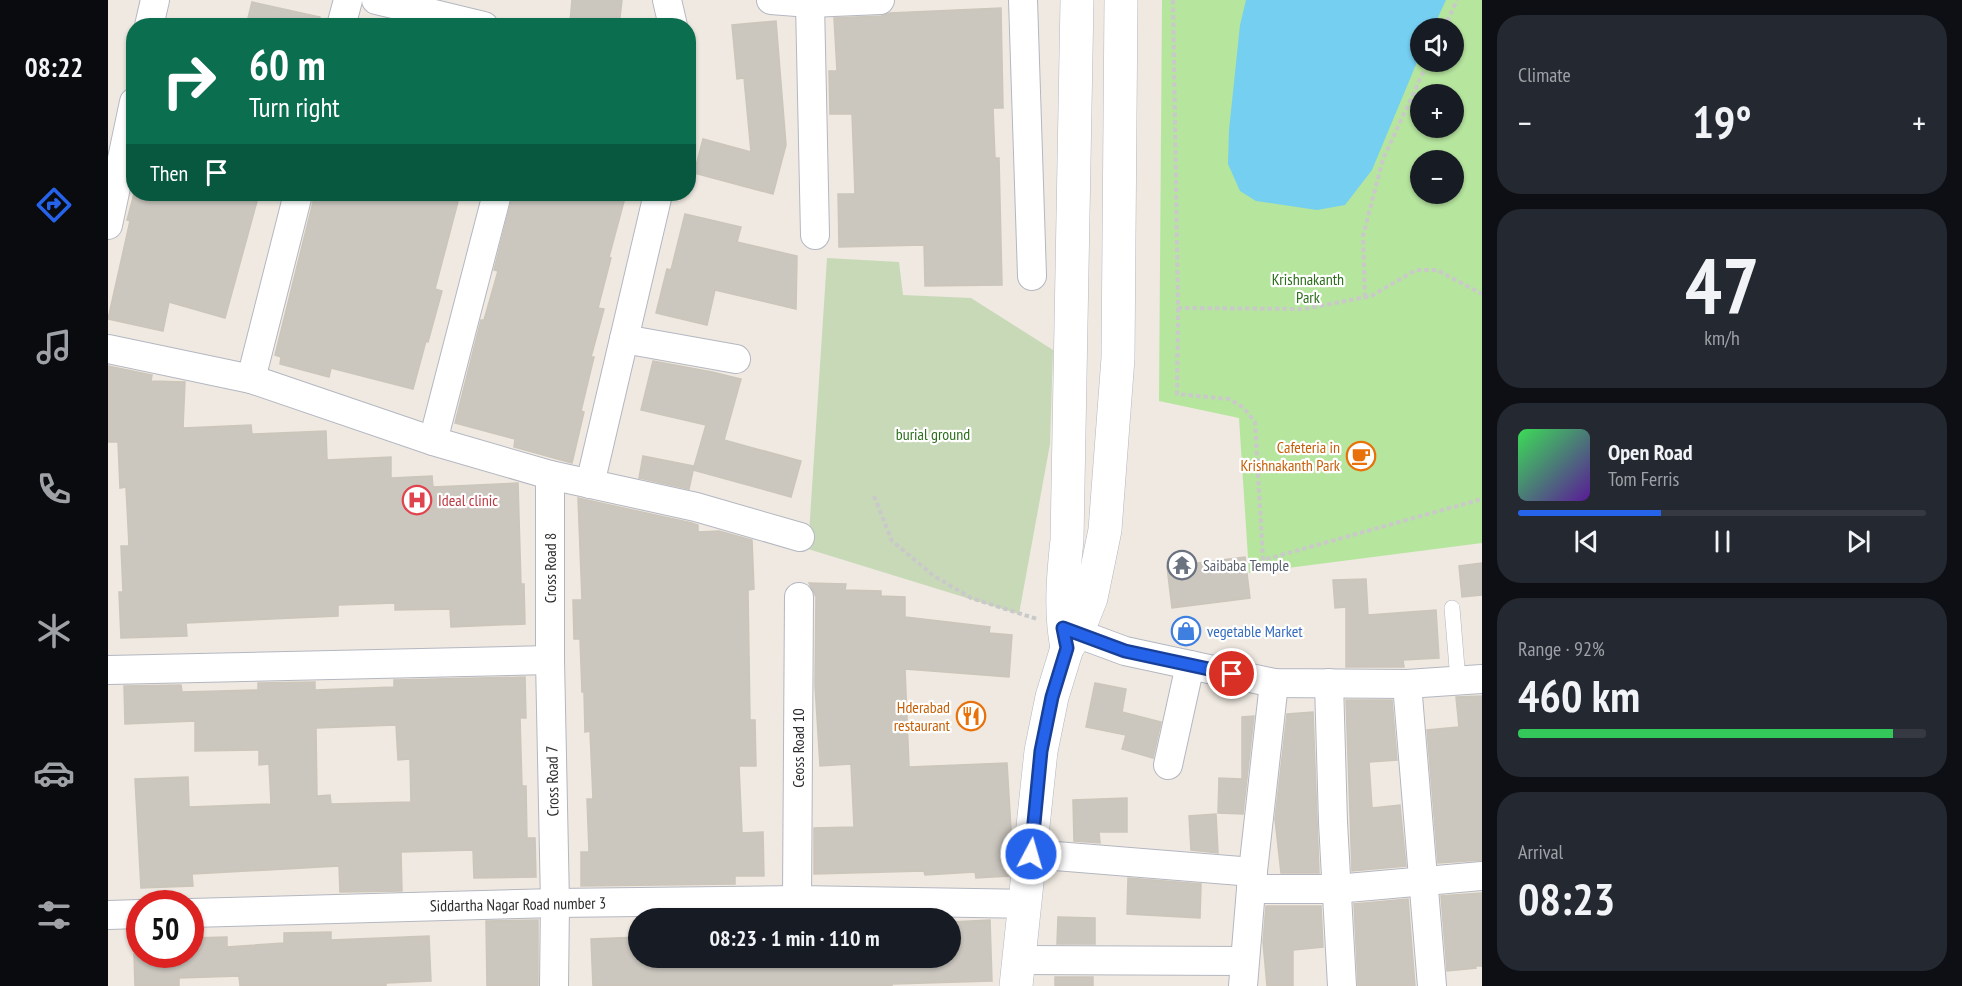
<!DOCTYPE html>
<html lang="en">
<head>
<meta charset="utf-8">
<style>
  body { margin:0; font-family:"PT Sans Narrow",sans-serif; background:#242831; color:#f1f3f6; height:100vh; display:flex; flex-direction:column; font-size:22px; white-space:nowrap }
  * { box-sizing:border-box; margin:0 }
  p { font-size:20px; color:#9ea1a6 }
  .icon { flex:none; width:33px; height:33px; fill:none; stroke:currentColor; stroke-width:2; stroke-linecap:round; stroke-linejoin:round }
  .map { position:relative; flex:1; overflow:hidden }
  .details { display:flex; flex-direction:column; gap:15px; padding:15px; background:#0d0f14; width:480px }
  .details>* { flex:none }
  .hud { position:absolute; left:18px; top:18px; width:570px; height:183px; border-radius:24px; box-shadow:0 2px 4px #0004; background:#0b6e4f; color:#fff; overflow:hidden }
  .tools { position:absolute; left:1302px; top:18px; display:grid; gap:12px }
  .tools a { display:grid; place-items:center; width:54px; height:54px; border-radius:50%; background:#171b24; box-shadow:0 2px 4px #0004; font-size:30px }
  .speed { position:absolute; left:18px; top:890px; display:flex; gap:12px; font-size:30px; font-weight:700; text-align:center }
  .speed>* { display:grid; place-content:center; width:78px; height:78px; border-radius:50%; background:#171b24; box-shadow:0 2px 4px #0004; line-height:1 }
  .speed .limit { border:9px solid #d22; background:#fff; color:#111 }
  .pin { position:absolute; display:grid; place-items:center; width:51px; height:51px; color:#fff; margin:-26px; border:3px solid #fff; border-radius:50%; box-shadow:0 2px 6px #0007 }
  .me { position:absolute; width:66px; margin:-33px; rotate:6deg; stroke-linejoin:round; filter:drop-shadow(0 0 4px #0008) }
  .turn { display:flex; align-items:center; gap:21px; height:126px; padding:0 24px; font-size:27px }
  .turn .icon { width:78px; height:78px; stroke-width:2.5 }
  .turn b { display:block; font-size:42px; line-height:51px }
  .then { display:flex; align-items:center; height:57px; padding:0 24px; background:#0003; gap:12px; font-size:22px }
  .big { font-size:45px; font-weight:600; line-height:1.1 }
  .details .widget { flex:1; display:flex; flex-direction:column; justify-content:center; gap:9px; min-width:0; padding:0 21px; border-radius:24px; background:#242831 }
  .details .dial { align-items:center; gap:0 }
  .dial b { font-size:78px; line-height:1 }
  .song { display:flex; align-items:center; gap:18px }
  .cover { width:72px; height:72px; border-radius:9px; background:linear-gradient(135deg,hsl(130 70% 55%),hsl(270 70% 35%)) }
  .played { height:6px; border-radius:3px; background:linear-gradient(90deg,#2563eb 35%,#363941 35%) }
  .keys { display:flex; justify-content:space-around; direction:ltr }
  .heat { display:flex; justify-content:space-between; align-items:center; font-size:33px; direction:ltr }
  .charge { height:9px; border-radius:4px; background:linear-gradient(90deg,#34c759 92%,#363941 0) }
  .trip { position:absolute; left:520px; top:908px; width:333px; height:60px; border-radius:30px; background:#171b24; box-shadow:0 2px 4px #0004; font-weight:600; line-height:60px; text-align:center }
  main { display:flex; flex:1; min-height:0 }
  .tabs { display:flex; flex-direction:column; width:108px; justify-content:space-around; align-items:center; background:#090b0e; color:#9ea1a6 }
  .tabs .icon { width:42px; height:42px }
  .tabs .selected { color:#2563eb }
  .tabs b { font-size:27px; color:#f1f3f6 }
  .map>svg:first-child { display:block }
</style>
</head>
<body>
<main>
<nav class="tabs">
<b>08:22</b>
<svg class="icon selected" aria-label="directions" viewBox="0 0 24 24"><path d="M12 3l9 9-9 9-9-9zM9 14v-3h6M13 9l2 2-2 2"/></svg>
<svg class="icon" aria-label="music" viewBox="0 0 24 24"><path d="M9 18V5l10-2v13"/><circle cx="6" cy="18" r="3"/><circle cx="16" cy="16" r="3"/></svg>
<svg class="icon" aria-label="phone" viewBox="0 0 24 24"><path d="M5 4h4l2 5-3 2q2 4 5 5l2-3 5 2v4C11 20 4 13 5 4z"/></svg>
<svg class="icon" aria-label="climate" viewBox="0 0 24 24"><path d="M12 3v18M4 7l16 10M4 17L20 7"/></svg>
<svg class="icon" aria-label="car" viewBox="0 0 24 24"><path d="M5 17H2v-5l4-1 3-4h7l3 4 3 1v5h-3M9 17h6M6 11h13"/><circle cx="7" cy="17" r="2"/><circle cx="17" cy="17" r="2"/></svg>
<svg class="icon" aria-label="filters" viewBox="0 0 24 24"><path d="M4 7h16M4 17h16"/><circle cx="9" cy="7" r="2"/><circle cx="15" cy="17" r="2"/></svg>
</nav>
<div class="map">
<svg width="1374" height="986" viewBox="0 0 1374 986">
  <rect width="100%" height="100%" fill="#efe9e1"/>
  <!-- green -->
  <path fill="#b6e59e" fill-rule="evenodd" d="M1054,0H1374V543L1141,573L1131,418L1051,401ZM1312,28H1346V62H1312ZM1312,94H1346V128H1312ZM1312,160H1346V194H1312Z"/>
  <!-- cemetery -->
  <polygon fill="#c8d9b8" points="719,258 791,262 795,295 863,298 945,350 942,444 911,614 700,549"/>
  <!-- water -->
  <polygon fill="#75cff0" points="1138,0 1338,0 1325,28 1312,28 1312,55 1264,170 1237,205 1209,210 1148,201 1132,191 1120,164 1121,130 1132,25"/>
  <!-- building -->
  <g fill="#cbc7bf" stroke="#cbc5ba" stroke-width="1.5" fill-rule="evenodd">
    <polygon points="464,0 514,0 511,26 462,22"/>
    <polygon points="144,2 212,17 212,26 138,26"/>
    <polygon points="893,8 895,108 885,108 887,158 891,158 894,285 817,286 816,245 731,247 730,194 747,194 744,114 722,114 721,71 729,71 726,18 773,16 782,13"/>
    <polygon points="668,21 678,145 665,194 586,173 595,139 643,152 636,78 629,79 624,25"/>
    <polygon points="26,194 151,194 117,318 61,302 55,331 0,319 22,221 19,220"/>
    <polygon points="207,194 352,194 327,289 334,291 320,342 318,341 305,389 223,368 221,377 172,364 173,357 167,355"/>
    <polygon points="405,194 518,194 501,257 503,258 490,308 496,309 483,357 486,357 473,411 476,412 464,463 406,447 407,439 347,423 373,320 376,320 390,271 386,270"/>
    <polygon points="577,214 633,227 629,242 689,256 688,309 607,290 599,325 548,313 559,269 563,270"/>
    <polygon points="545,361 604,372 633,379 616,440 693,461 683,497 585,470 598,425 533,410"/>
    <polygon points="0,366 44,375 43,381 77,382 75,428 143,425 144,434 218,431 219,460 283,457 283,478 324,476 325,487 410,483 413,584 416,584 417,624 343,627 342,609 287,610 287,603 230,605 230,616 78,623 79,636 13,638 11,592 15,592 13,546 21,546 18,487 12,488 10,442 0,442"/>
    <polygon points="535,456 586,466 581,489 531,478"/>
    <polygon points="470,498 584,523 590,525 590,532 611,531 644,540 646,589 640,590 642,720 647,720 648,766 631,766 634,833 655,832 656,876 627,876 627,884 473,886 473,852 481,852 479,799 485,799 482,731 477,732 476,692 474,692 472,639 466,639 465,600 474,600"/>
    <polygon points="1137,557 1142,598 1064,608 1059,567"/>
    <polygon points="1374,563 1374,595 1354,597 1351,566"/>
    <polygon points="1258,579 1260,615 1328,610 1331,658 1295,660 1296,667 1238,667 1238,607 1227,608 1225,580"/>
    <polygon points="701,583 738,584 737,590 773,591 773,596 797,597 797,617 882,627 881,633 904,635 901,677 797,669 801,767 899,763 904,846 901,876 868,878 867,872 817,875 816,871 706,874 706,828 746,827 743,764 712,766 707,685 708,597"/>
    <path d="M417,677L418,718H412L414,786H418L419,838H427L428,877L366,878L365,850L293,852L294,891L232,892L231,866L84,874L85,886L33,888L27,779L80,777L81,807L163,804L161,764L151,765V750L87,751V721L17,724L16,686L73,685L74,692L150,690V683L207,682V690L286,687V680ZM288,725L290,760L302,759L303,802L223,804L222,795L209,796L208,728Z"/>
    <polygon points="987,683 1018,689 1014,712 1053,722 1045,758 1014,749 1018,735 978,727"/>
    <polygon points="1374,696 1374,860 1330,863 1319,730 1351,727 1348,697"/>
    <polygon points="1238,700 1284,700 1289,760 1261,762 1264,808 1292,805 1298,866 1244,871"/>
    <polygon points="1205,712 1211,873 1173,873 1167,819 1179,714"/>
    <polygon points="1146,716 1135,814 1110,813 1111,778 1134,779 1134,717"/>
    <polygon points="1019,798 1019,832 991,832 992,843 966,841 965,800"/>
    <polygon points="1108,814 1110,853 1083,850 1081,816"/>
    <polygon points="1020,878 1093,884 1092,918 1019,914"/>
    <polygon points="1374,893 1374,966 1367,966 1368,968 1339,971 1333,896"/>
    <polygon points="1300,899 1307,986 1250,986 1246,904"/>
    <polygon points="1158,906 1213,906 1215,947 1185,950 1185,986 1159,986 1155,942"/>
    <polygon points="950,917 987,918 987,944 949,944"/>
    <polygon points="430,920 430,986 379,986 378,921"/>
    <polygon points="882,920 884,981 784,984 784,986 485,986 483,939 531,937 531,957 843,957 843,922"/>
    <polygon points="223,932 223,940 321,936 323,981 278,983 278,986 132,986 131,976 71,978 71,986 27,986 26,954 82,954 82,938 119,937 119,947 176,943 176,933"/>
    <rect x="947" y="977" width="38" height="9"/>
  </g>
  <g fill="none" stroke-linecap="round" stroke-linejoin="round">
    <!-- service casing -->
    <g stroke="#b4b7c1" stroke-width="16">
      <polyline id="service" points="1344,608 1350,680"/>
    </g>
    <!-- minor casing -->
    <g stroke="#b4b7c1" stroke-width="30">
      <g id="minor">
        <polyline points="268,0 376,26"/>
        <polyline points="559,0 565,26"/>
        <polyline points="663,0 702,3 772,0"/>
        <polyline points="915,0 924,276"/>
        <polyline points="702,3 707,235"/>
        <polyline points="41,26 47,0"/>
        <polyline points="233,26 240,0"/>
        <polyline points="0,225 26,102"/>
        <polyline points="516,339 628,359"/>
        <polyline points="0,349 143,379 325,441 442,475 588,507 692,537"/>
        <polyline points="143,379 190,194"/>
        <polyline points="325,441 389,194"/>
        <polyline points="442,475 442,660 447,903 446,986"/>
        <polyline points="482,484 550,194"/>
        <polyline points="955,628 1017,651 1166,683 1299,684 1374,679"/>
        <polyline points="0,670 442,660"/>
        <polyline points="1221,683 1225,822 1234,986"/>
        <polyline points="1299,684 1324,986"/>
        <polyline points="1060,765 1082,665"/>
        <polyline points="923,854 1145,872"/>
        <polyline points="1143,889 1228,889 1374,876"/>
        <polyline points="689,900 691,597"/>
        <polyline points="82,913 447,903 689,900 918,904"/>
        <polyline points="0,915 32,914"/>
        <polyline points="911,960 1136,961"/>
        <polyline points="1135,986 1143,889 1166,683"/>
      </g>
    </g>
    <!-- secondary casing -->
    <g stroke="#b4b7c1" stroke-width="34">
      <g id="secondary">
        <path d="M959,648C952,612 955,577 959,540L969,0"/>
        <polyline points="908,986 933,751 944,697 959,648 969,633 983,598 997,530 1010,358 1013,0"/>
      </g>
    </g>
    <!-- path -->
    <g stroke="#c9c9c9" stroke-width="4" stroke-dasharray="4.5 3" stroke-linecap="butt">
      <polyline points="1065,0 1070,308 1196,309 1263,296 1308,270 1329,270 1374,294"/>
      <polyline points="1336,28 1349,0"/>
      <polyline points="1257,297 1255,236 1275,159 1320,62"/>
      <polyline points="1070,308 1069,394 1121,399 1136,408 1147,422 1155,560 1374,499"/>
      <polyline points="766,496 784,541 826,576 863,598 929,619"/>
    </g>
    <!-- service -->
    <use href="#service" stroke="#fff" stroke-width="15"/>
    <!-- minor -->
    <use href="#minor" stroke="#fff" stroke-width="28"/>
    <!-- secondary -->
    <use href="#secondary" stroke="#fff" stroke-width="33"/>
  </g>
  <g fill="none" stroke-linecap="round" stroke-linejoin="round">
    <!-- route casing -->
    <g stroke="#184099" stroke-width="15">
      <polyline id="route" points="923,854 933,751 944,697 959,648 955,628 1017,651 1124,674"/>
    </g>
    <!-- route -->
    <use href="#route" stroke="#2563eb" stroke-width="10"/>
  </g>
  <!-- icons -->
  <defs>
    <g id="cafe-ring" transform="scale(1.5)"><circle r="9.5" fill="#fff" stroke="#e8710a" stroke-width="1.5"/><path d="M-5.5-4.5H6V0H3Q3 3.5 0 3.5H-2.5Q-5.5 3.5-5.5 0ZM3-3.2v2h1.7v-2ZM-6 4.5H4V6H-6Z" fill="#e8710a"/></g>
    <g id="hospital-ring" transform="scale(1.5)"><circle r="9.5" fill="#fff" stroke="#e0444e" stroke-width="1.5"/><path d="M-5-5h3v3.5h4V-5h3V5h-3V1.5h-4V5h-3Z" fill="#e0444e"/></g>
    <g id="temple-ring" transform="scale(1.5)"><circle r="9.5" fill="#fff" stroke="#6b7280" stroke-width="1.5"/><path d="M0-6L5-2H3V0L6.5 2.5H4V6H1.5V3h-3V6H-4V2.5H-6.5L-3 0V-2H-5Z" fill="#6b7280"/></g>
    <g id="shop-ring" transform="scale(1.5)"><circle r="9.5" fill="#fff" stroke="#3f7fe0" stroke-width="1.5"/><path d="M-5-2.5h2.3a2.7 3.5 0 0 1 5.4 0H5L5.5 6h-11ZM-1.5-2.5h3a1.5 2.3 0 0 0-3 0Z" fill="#3f7fe0"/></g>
    <g id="restaurant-ring" transform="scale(1.5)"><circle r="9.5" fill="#fff" stroke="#e8710a" stroke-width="1.5"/><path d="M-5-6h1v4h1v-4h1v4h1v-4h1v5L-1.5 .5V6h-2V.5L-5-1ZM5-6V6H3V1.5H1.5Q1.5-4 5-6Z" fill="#e8710a"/></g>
  </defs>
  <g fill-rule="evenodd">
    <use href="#cafe-ring" x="1253" y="456"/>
    <use href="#hospital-ring" x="309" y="500"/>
    <use href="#temple-ring" x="1074" y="565"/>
    <use href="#shop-ring" x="1078" y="631"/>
    <use href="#restaurant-ring" x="863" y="716"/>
  </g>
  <g text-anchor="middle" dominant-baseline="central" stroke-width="4.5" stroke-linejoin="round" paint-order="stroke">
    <!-- park labels -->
    <g font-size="16" fill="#2c6e1b" stroke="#fff">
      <text x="1200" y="279">Krishnakanth<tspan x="1200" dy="18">Park</tspan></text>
      <text x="825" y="434">burial ground</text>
    </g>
    <!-- food labels -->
    <g font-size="16" fill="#c56008" stroke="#fff" text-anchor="end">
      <text x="1232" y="447">Cafeteria in<tspan x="1232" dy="18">Krishnakanth Park</tspan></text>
      <text x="842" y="707">Hderabad<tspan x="842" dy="18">restaurant</tspan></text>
    </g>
    <!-- health labels -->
    <g font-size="16" fill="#be3a42" stroke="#fff" text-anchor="start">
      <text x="330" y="500">Ideal clinic</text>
    </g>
    <!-- worship labels -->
    <g font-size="16" fill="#5b616d" stroke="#fff" text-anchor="start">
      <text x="1095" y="565">Saibaba Temple</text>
    </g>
    <!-- street labels -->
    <g font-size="16" fill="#2e2e2e" stroke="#fff">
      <text transform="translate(442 568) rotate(-90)">Cross Road 8</text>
      <text transform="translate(690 748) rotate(-90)">Ceoss Road 10</text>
      <text transform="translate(444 781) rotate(-91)">Cross Road 7</text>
      <text transform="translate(410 904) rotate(-1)">Siddartha Nagar Road number 3</text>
    </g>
    <!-- shop labels -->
    <g font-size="16" fill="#366cbe" stroke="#fff" text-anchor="start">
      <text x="1099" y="631">vegetable Market</text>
    </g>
  </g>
</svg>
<div class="tools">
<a><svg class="icon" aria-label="sound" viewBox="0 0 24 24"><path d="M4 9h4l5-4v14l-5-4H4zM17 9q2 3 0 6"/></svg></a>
<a>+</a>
<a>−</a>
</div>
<div class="speed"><div class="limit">50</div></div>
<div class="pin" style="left:1124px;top:674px;background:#d93025"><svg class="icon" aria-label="arrive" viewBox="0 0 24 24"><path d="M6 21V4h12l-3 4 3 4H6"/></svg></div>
<svg class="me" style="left:923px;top:854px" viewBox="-20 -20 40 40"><circle r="17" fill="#2563eb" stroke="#fff" stroke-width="3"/><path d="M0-11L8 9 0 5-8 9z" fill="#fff"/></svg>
<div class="trip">08:23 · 1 min · 110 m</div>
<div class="hud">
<div class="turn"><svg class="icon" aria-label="right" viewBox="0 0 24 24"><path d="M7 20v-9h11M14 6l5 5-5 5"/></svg><div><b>60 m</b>Turn right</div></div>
<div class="then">Then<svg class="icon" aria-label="arrive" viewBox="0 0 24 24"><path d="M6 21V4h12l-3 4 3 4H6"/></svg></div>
</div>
</div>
<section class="details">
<div class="widget"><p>Climate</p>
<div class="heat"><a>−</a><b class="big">19°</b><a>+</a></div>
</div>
<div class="widget dial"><b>47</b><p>km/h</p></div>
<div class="widget">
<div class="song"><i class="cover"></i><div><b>Open Road</b><p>Tom Ferris</p></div></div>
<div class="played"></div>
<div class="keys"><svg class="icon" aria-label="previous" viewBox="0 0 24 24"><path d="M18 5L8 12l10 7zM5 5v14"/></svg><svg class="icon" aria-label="pause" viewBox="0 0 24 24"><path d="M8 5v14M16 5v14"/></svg><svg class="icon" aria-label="next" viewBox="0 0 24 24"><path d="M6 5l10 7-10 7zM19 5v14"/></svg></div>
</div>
<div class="widget"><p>Range · 92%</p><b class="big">460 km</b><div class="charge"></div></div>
<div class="widget"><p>Arrival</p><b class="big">08:23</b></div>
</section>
</main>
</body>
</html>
